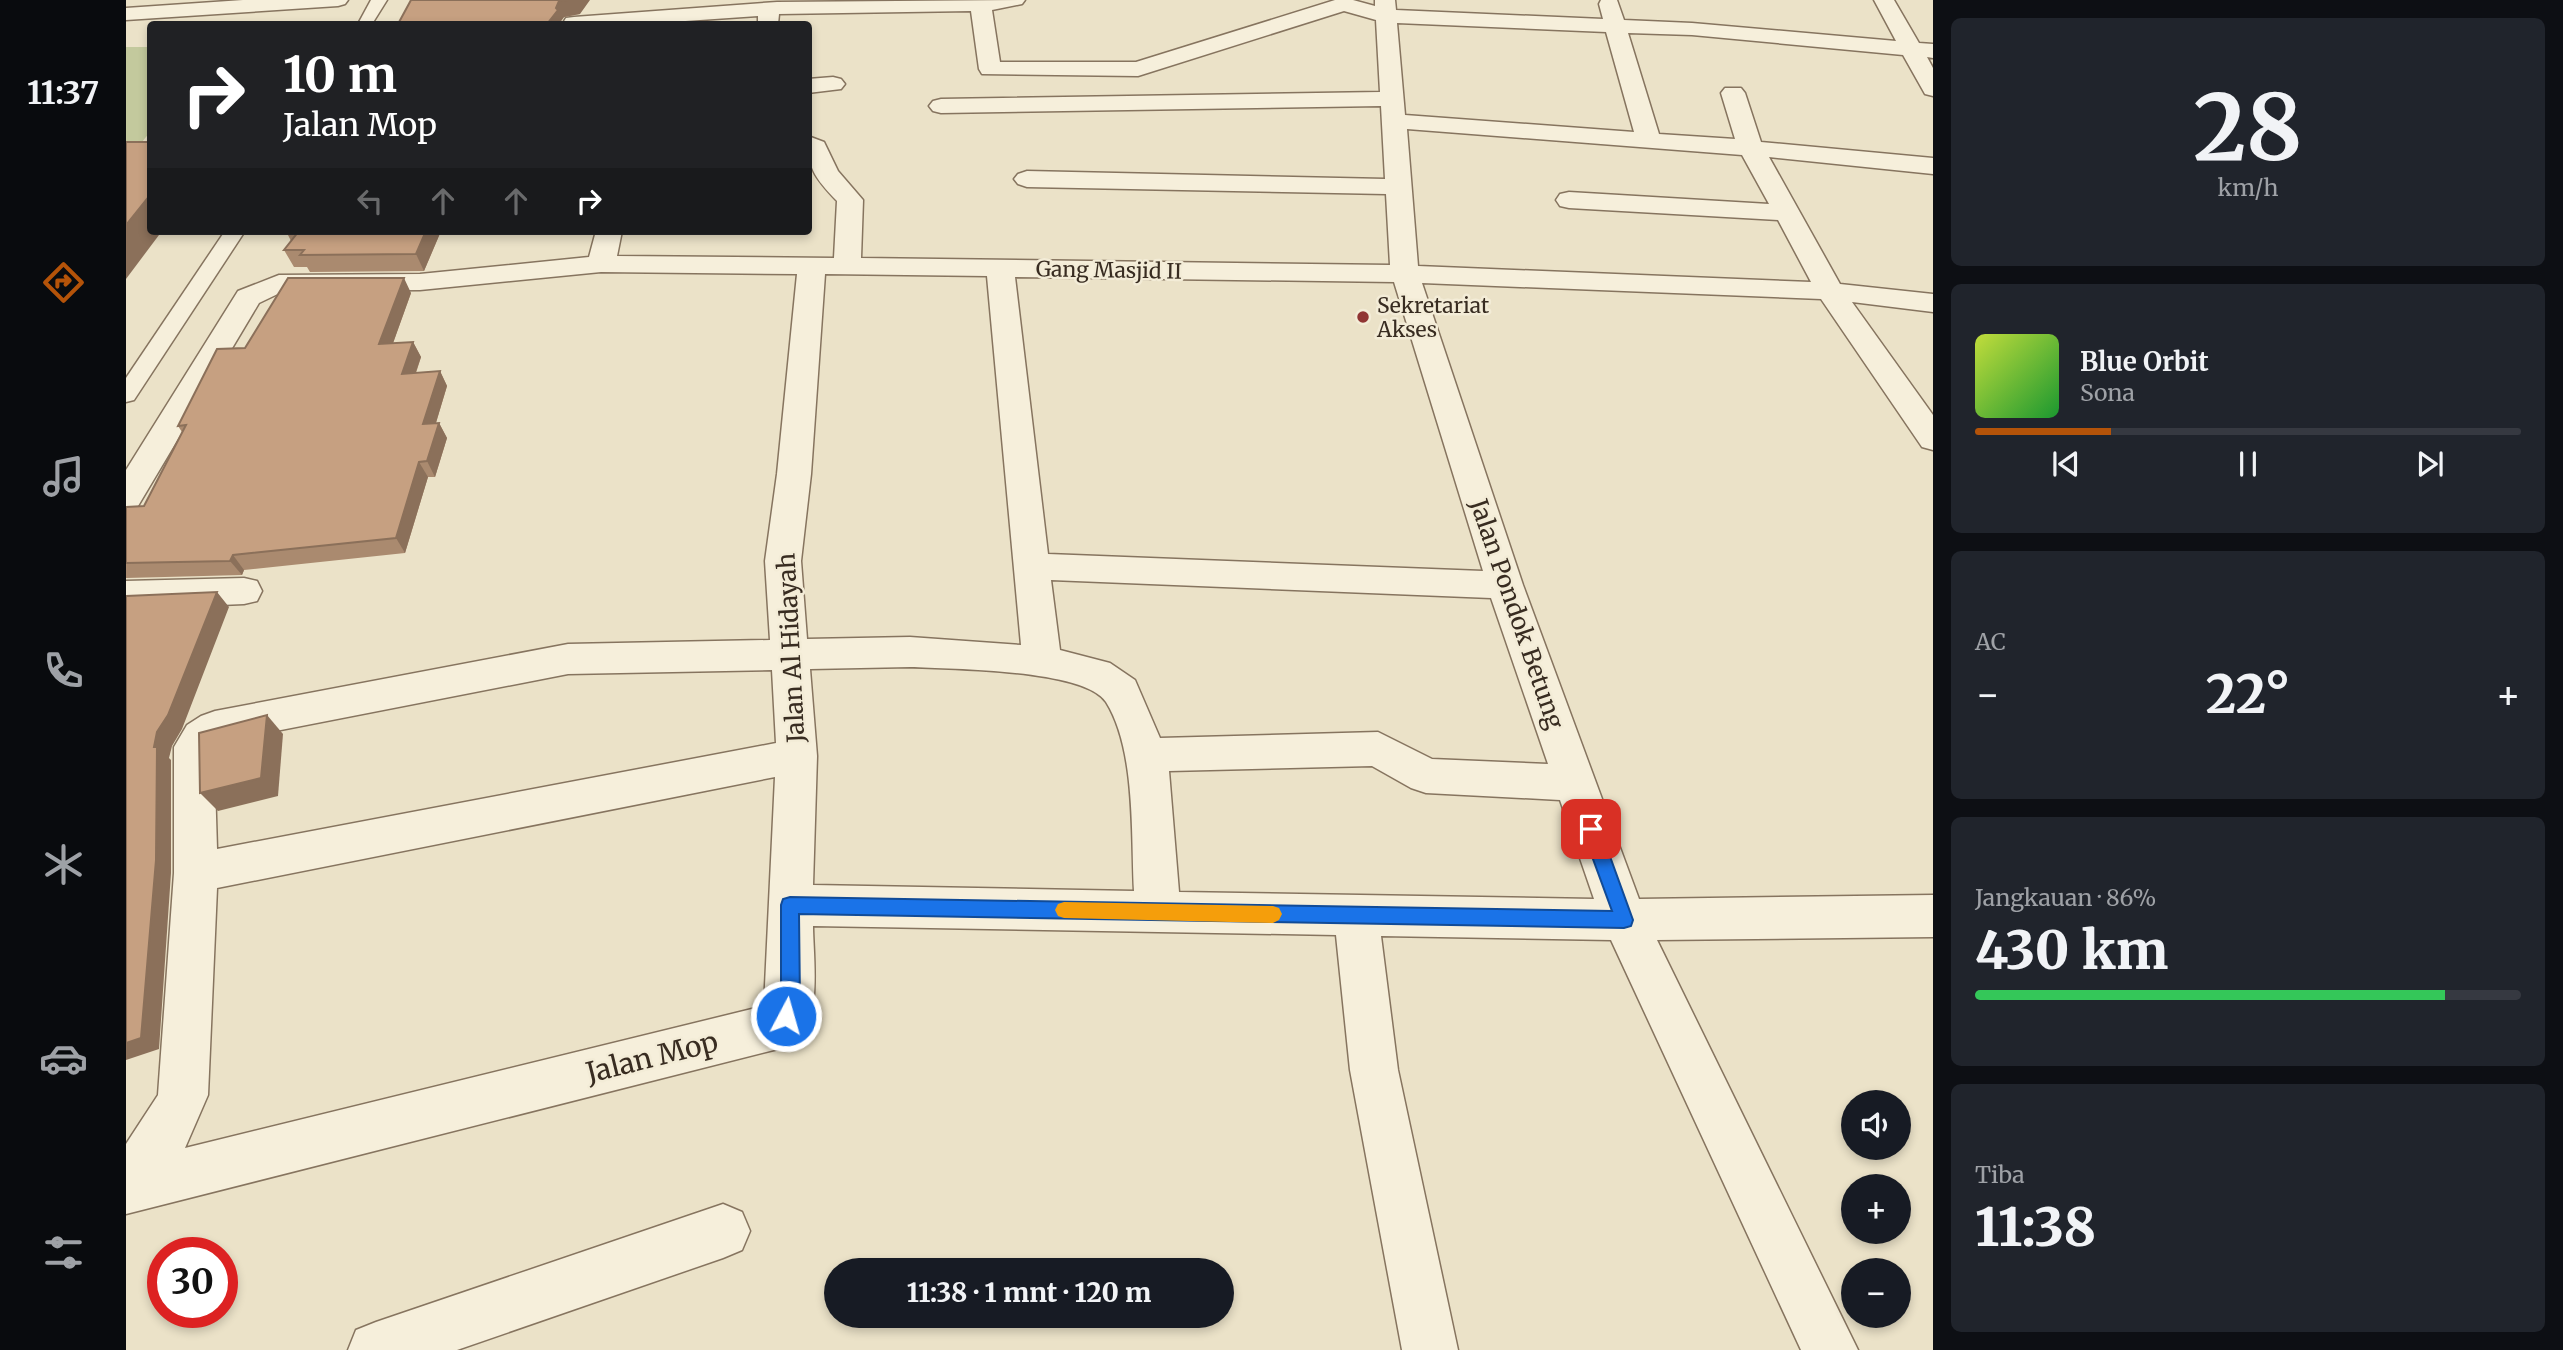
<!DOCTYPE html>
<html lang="id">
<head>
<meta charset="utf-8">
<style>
  body { margin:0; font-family:Merriweather,serif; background:#20242c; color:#f1f3f6; height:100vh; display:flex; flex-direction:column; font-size:26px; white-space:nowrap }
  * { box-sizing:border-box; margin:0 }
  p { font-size:23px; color:#9ea1a6 }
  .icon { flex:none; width:38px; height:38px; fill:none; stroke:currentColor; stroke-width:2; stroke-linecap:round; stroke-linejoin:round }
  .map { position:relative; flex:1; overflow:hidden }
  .side { display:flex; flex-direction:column; gap:18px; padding:18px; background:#0d0f14; width:630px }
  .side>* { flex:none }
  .hud { position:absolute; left:21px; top:21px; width:665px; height:214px; border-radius:7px; box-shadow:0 4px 10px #0003; background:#202124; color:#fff; overflow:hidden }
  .fabs { position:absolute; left:1715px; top:1090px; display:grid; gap:14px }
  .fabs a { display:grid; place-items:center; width:70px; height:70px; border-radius:50%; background:#171b24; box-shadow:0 4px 10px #0003; font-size:35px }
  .speed { position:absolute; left:21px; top:1237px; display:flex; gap:14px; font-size:35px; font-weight:700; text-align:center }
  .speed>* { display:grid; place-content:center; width:91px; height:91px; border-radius:50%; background:#171b24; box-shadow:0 4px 10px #0003; line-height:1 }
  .speed .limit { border:10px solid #d22; background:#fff; color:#111 }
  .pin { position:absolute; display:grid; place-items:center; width:60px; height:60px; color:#fff; margin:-30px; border-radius:14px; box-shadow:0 4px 10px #0006 }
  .me { position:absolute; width:77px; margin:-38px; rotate:6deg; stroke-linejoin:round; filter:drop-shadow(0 0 5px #0008) }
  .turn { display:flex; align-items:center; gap:24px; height:147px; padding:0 21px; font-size:32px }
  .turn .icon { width:91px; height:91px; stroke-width:2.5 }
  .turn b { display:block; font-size:49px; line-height:60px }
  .lanes { display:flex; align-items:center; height:66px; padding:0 21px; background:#0003; justify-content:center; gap:35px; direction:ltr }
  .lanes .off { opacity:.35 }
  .big { font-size:52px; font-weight:800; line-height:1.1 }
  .side .widget { flex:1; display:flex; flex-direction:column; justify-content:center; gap:10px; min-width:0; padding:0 24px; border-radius:10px; background:#20242c }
  .side .dial { align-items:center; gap:0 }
  .dial b { font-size:91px; line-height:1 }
  .song { display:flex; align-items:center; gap:21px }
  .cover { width:84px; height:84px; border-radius:10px; background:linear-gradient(135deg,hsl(70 70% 55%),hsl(130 70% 35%)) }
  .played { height:7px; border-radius:4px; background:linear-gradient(90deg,#b45309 25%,#363941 25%) }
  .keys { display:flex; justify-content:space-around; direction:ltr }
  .heat { display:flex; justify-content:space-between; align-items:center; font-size:38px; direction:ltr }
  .charge { height:10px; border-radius:5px; background:linear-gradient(90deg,#34c759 86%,#363941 0) }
  .trip { position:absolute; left:698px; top:1258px; width:410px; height:70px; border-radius:35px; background:#171b24; box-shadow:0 4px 10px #0003; font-weight:800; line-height:70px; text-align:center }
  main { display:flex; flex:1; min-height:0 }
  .menu { display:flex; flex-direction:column; width:126px; justify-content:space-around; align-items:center; background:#090b0e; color:#9ea1a6 }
  .menu .icon { width:49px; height:49px }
  .menu .selected { color:#b45309 }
  .menu b { font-size:32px; color:#f1f3f6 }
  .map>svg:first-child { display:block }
</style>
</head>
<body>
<main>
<nav class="menu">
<b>11:37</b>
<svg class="icon selected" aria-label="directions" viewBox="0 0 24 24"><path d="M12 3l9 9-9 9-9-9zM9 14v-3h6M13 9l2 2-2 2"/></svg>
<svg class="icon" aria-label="music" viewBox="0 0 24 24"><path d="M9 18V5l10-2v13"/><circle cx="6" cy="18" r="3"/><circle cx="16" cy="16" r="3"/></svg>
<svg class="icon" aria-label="phone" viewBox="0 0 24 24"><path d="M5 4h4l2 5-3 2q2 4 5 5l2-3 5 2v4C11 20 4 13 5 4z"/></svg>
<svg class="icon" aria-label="climate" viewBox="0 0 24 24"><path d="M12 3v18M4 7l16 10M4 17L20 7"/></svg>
<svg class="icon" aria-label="car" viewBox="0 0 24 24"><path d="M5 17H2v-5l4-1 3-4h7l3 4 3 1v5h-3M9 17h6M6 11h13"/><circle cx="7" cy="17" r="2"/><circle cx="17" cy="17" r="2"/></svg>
<svg class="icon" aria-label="filters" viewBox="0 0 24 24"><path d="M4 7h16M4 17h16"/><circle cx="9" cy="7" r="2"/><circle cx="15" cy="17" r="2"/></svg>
</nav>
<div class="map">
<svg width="1807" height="1350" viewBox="0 0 1807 1350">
  <rect width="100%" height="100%" fill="#ebe2c8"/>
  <!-- green -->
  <polygon fill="#c3c99d" points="0,47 24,47 24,132 0,162"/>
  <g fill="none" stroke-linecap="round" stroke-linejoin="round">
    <!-- lane casing -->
    <g stroke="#86745f" stroke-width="3">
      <g id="lane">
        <polygon points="245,0 261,0 246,24 232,24"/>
        <polygon points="99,231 119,231 8,400 0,402 0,378"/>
      </g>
    </g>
    <!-- street casing -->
    <g stroke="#86745f" stroke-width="3">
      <g id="street">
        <polygon points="117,0 222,0 219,4 212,6 0,20 0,8"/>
        <path d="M899,0L896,4L866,10L874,62H1010L1209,0H1227L1249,6V0H1269L1270,10L1477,19L1473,4L1475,0H1491L1498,20L1566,23L1770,41L1748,0H1768L1793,43L1807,44V58L1801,57L1807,68V96L1799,94L1777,55L1566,35L1502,33L1533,134L1609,139L1595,93L1599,88H1615L1619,93L1635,142L1807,158V174L1643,157L1714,284L1807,294V312L1726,302L1807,415V450L1796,447L1695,299L1296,283L1397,585L1513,899L1807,895V937L1531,940L1732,1350H1675L1485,940L1255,936L1272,1070L1332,1350H1276L1224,1070L1210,935L687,926C687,956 697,1025 668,1043C663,1046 657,1047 652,1049L0,1214V1144L32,1095L48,873V747L61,725L75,716L89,711L442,644L644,640L639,561L651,474L671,274L475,272L294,290L158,291L133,303L12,506L0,510V470L112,291L153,275L294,274L463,257L470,231H496L491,256L708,258L711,201C688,177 682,169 682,136L698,142L712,171L737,200L735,258L1264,265L1260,194L901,187L892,184L888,179L892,174L901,171L1259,179L1255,106L815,113L807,111L803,106L807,101L815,99L1254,92L1250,20L1218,11L1012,76L856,74L853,69L845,11L653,14L652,24H632V16L516,24L437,23L440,18L448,17L651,2ZM1271,23L1480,32L1508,132L1279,115ZM1281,129L1616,155L1643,204L1443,192L1434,194L1430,200L1434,206L1443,208L1652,220L1685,282L1292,266ZM699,274L861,276L895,645L784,637L681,639L675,561L685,474ZM889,277L1268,282L1357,571L922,554ZM925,580L1365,598L1422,764L1306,759L1252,732L1034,738L1009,680L984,663L934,650ZM784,667C823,669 959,669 980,702C1010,750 1005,835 1008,891L687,885L691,756L684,669ZM646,670L650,743L91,849L88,750L99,741L442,674ZM1246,766L1285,788L1300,793L1434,800L1468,899L1053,892L1043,771ZM649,777L638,1006L59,1148L82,1095L91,888Z"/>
        <polygon points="707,77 715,79 719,84 715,89 682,93 682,79"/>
        <polygon points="118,578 131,581 136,591 131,601 118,604 0,609 0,581"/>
        <polygon points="597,1204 616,1212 624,1231 616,1250 597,1258 331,1350 222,1350 230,1330 250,1322"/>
      </g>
    </g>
    <!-- lane -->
    <use href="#lane" fill="#f6efdb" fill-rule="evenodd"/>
    <!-- street -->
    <use href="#street" fill="#f6efdb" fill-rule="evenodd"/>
  </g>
  <!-- wall -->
  <g fill="#aa8a6f">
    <polygon points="454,14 438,17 435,21 436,24 272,24"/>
    <polygon points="160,231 315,231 298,271 184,272 181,267 168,267 158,250 165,241"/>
    <polygon points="285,293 267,343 287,342 295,357 290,373 314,371 321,386 310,423 313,423 321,438 309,477 302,477 279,553 118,570 116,575 0,578 0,507 18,506 56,432 52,426 119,348"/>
  </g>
  <!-- shaded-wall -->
  <g fill="#8b705a">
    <polygon points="442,0 464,0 454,14 438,17 435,21 436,24 421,24 433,1"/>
    <polygon points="24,195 24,231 36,231 0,279 0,225"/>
    <polygon points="300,231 315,231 298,271 290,254"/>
    <polygon points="278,278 285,293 261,360 253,344"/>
    <polygon points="287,342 295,357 284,389 276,374"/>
    <polygon points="314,371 321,386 305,439 297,424"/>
    <polygon points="313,423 321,438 309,477 301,461"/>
    <polygon points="293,462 302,477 279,553 270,538"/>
    <polygon points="107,555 118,570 116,575 104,561"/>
    <polygon points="91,592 103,607 56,729 46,746 43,758 45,760 45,873 33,1049 0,1060 0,1043 28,747 31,732"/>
    <polygon points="141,715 157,734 152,796 92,811 74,793"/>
  </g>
  <!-- building -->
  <g fill="#c6a081" stroke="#8b705a" stroke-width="2">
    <polygon points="285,0 442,0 433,1 430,8 432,10 421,24 359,24 362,22 272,24"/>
    <polygon points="0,142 24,142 24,195 0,225"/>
    <polygon points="173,231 300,231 290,254 174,255 178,250 158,250"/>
    <polygon points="162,278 278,278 253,344 287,342 276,374 314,371 297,424 313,423 301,461 293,462 270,538 107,555 104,561 0,563 0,507 18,506 60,425 52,426 91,349 119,348"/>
    <polygon points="91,592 42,715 31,732 28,747 31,747 30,860 15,1038 0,1043 0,596"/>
    <polygon points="141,715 135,778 74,793 73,733"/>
  </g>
  <!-- route -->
  <polygon fill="#1a73e8" stroke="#114b97" stroke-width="2" points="1465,821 1471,823 1474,829 1507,920 1505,926 1498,928 673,914 674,1002 667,1023 660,1025 654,1023 651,1016 655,1002 655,905 657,899 664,897 1486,911 1456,829 1459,823"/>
  <!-- slow -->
  <polygon fill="#f59e0b" points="938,902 1147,906 1153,908 1156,914 1153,920 1147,923 938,918 932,916 929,910 932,904"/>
  <!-- markers -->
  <circle fill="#903533" stroke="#f3ecd7" stroke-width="2.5" cx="1237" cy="317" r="7"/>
  <g text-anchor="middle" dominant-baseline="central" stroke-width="5" stroke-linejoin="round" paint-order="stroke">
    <!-- far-street labels -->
    <g font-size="21" fill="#382c21" stroke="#f3ecd7">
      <text transform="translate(983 270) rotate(1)">Gang Masjid II</text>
    </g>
    <!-- far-poi labels -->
    <g font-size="21" fill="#382c21" stroke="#f3ecd7" text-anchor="start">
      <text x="1251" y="305">Sekretariat<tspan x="1251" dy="24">Akses</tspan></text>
    </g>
    <!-- street labels -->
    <g font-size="24" fill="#382c21" stroke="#f3ecd7">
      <text transform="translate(1391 614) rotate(71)">Jalan Pondok Betung</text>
      <text transform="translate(665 648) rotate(-93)">Jalan Al Hidayah</text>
    </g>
    <!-- near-street labels -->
    <g font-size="28" fill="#382c21" stroke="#f3ecd7">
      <text transform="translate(526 1057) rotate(-14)">Jalan Mop</text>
    </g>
  </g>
</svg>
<div class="fabs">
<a><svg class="icon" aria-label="sound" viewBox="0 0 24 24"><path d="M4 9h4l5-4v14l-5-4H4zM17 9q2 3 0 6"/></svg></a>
<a>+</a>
<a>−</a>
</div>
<div class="speed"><div class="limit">30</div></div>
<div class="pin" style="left:1465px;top:829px;background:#d93025"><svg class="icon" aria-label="arrive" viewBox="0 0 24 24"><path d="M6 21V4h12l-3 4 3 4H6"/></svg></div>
<svg class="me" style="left:660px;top:1016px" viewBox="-20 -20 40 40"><circle r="17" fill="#1a73e8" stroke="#fff" stroke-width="3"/><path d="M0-11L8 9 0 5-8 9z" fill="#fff"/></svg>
<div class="trip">11:38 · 1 mnt · 120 m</div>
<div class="hud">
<div class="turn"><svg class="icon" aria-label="right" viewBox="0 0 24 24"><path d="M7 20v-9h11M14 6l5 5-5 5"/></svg><div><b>10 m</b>Jalan Mop</div></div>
<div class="lanes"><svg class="icon off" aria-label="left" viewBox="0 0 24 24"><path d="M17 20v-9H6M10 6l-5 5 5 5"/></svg><svg class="icon off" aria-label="ahead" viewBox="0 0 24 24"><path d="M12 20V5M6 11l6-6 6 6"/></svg><svg class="icon off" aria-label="ahead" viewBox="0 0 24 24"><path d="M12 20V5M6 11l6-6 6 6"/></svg><svg class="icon" aria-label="right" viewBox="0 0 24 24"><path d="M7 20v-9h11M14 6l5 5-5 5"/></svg></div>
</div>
</div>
<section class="side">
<div class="widget dial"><b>28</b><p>km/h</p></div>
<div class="widget">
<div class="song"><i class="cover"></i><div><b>Blue Orbit</b><p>Sona</p></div></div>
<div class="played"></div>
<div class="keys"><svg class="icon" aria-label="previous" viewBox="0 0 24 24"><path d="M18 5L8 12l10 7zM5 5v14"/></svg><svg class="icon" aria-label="pause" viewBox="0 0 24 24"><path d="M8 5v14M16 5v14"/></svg><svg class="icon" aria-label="next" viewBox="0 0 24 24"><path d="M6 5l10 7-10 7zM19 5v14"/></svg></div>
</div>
<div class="widget"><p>AC</p>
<div class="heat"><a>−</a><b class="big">22°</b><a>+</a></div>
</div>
<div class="widget"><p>Jangkauan · 86%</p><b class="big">430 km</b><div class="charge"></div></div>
<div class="widget"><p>Tiba</p><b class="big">11:38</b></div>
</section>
</main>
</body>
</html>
